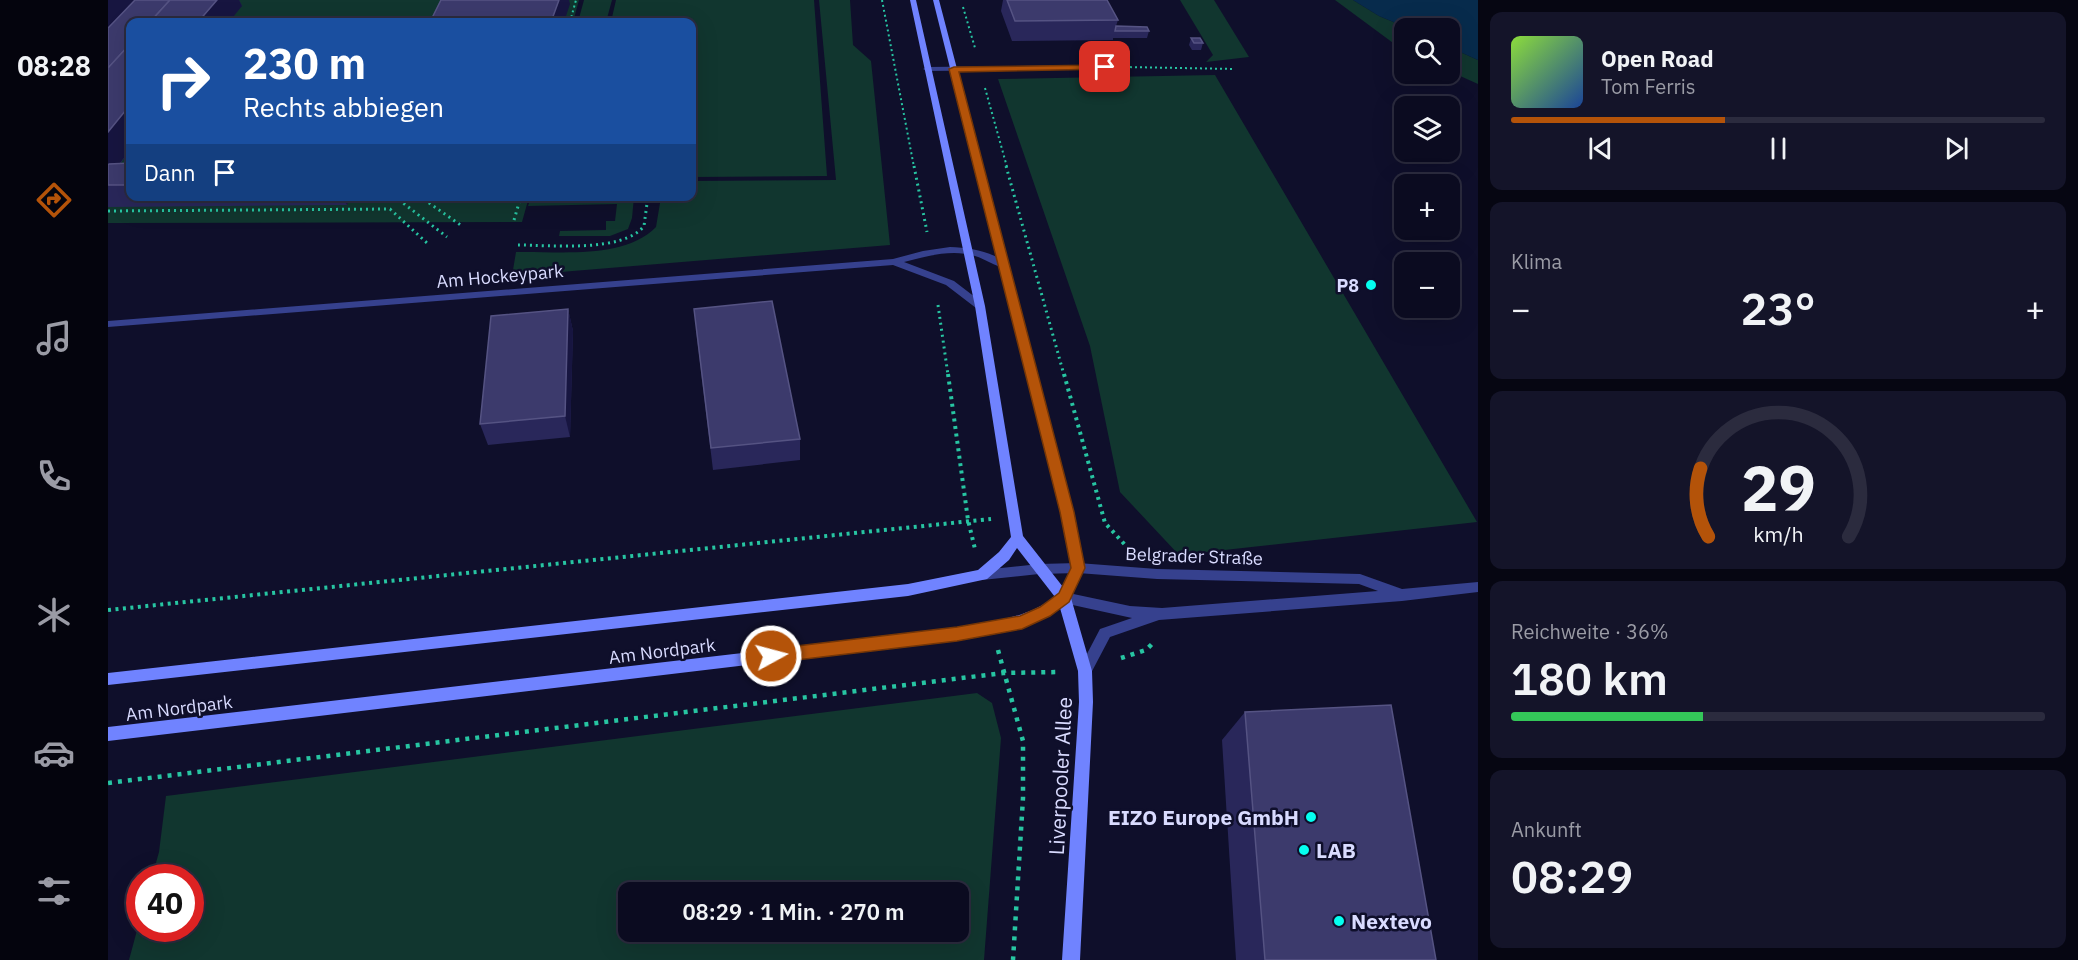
<!DOCTYPE html>
<html lang="de">
<head>
<meta charset="utf-8">
<style>
  body { margin:0; font-family:"IBM Plex Sans",sans-serif; background:#141429; color:#f1f3f6; height:100vh; display:flex; flex-direction:column; font-size:22px; white-space:nowrap }
  * { box-sizing:border-box; margin:0 }
  p { font-size:20px; color:#9a9ba5 }
  .icon { flex:none; width:33px; height:33px; fill:none; stroke:currentColor; stroke-width:2; stroke-linecap:round; stroke-linejoin:round }
  .map { position:relative; flex:1; overflow:hidden }
  .details { display:flex; flex-direction:column; gap:12px; padding:12px; background:#060612; width:600px }
  .details>* { flex:none }
  .guide { position:absolute; left:18px; top:18px; width:570px; height:183px; border-radius:12px; box-shadow:0 6px 24px #0002,0 0 0 2px #2b2b3e; background:#1a4fa0; color:#fff; overflow:hidden }
  .fabs { position:absolute; left:1286px; top:18px; display:grid; gap:12px }
  .fabs a { display:grid; place-items:center; width:66px; height:66px; border-radius:12px; background:#0b0b20; box-shadow:0 6px 24px #0002,0 0 0 2px #2b2b3e; font-size:30px }
  .speed { position:absolute; left:18px; top:864px; display:flex; gap:12px; font-size:30px; font-weight:700; text-align:center }
  .speed>* { display:grid; place-content:center; width:78px; height:78px; border-radius:50%; background:#0b0b20; box-shadow:0 6px 24px #0002,0 0 0 2px #2b2b3e; line-height:1 }
  .speed .limit { border:9px solid #d22; background:#fff; color:#111 }
  .pin { position:absolute; display:grid; place-items:center; width:51px; height:51px; color:#fff; margin:-26px; border-radius:12px; box-shadow:0 3px 9px #0006 }
  .me { position:absolute; width:66px; margin:-33px; rotate:83deg; stroke-linejoin:round; filter:drop-shadow(0 0 4px #0008) }
  .turn { display:flex; align-items:center; gap:21px; height:126px; padding:0 18px; font-size:27px }
  .turn .icon { width:78px; height:78px; stroke-width:2.5 }
  .turn b { display:block; font-size:42px; line-height:51px }
  .then { display:flex; align-items:center; height:57px; padding:0 18px; background:#0003; gap:12px; font-size:22px }
  .big { font-size:45px; font-weight:600; line-height:1.1 }
  .details .widget { flex:1; display:flex; flex-direction:column; justify-content:center; gap:9px; min-width:0; padding:0 21px; border-radius:12px; background:#141429 }
  .details .dial { align-items:center; gap:0 }
  .dial svg { height:156px; overflow:visible; fill:none; stroke:#2b2b3e; stroke-width:7; stroke-linecap:round; text-anchor:middle }
  .dial text { fill:#f1f3f6; stroke:none }
  .song { display:flex; align-items:center; gap:18px }
  .cover { width:72px; height:72px; border-radius:9px; background:linear-gradient(135deg,hsl(90 70% 55%),hsl(220 70% 35%)) }
  .played { height:6px; border-radius:3px; background:linear-gradient(90deg,#b45309 40%,#2b2b3e 40%) }
  .keys { display:flex; justify-content:space-around; direction:ltr }
  .heat { display:flex; justify-content:space-between; align-items:center; font-size:33px; direction:ltr }
  .charge { height:9px; border-radius:4px; background:linear-gradient(90deg,#34c759 36%,#2b2b3e 0) }
  .trip { position:absolute; left:510px; top:882px; width:351px; height:60px; border-radius:12px; background:#0b0b20; box-shadow:0 6px 24px #0002,0 0 0 2px #2b2b3e; font-weight:600; line-height:60px; text-align:center }
  main { display:flex; flex:1; min-height:0 }
  .tabs { display:flex; flex-direction:column; width:108px; justify-content:space-around; align-items:center; background:#04040d; color:#9a9ba5 }
  .tabs .icon { width:42px; height:42px }
  .tabs .current { color:#b45309 }
  .tabs b { font-size:27px; color:#f1f3f6 }
  .map>svg:first-child { display:block }
</style>
</head>
<body>
<main>
<nav class="tabs">
<b>08:28</b>
<svg class="icon current" aria-label="directions" viewBox="0 0 24 24"><path d="M12 3l9 9-9 9-9-9zM9 14v-3h6M13 9l2 2-2 2"/></svg>
<svg class="icon" aria-label="music" viewBox="0 0 24 24"><path d="M9 18V5l10-2v13"/><circle cx="6" cy="18" r="3"/><circle cx="16" cy="16" r="3"/></svg>
<svg class="icon" aria-label="phone" viewBox="0 0 24 24"><path d="M5 4h4l2 5-3 2q2 4 5 5l2-3 5 2v4C11 20 4 13 5 4z"/></svg>
<svg class="icon" aria-label="climate" viewBox="0 0 24 24"><path d="M12 3v18M4 7l16 10M4 17L20 7"/></svg>
<svg class="icon" aria-label="car" viewBox="0 0 24 24"><path d="M5 17H2v-5l4-1 3-4h7l3 4 3 1v5h-3M9 17h6M6 11h13"/><circle cx="7" cy="17" r="2"/><circle cx="17" cy="17" r="2"/></svg>
<svg class="icon" aria-label="filters" viewBox="0 0 24 24"><path d="M4 7h16M4 17h16"/><circle cx="9" cy="7" r="2"/><circle cx="15" cy="17" r="2"/></svg>
</nav>
<div class="map">
<svg width="1370" height="960" viewBox="0 0 1370 960">
  <rect width="100%" height="100%" fill="#0f0f2b"/>
  <!-- green -->
  <g fill="#11362f" fill-rule="evenodd">
    <polygon points="0,0 471,0 465,22 22,22 22,196 421,197 414,222 0,223"/>
    <polygon points="476,0 504,0 498,22 470,22"/>
    <polygon points="508,0 706,0 719,176 584,177 584,22 503,22"/>
    <path d="M711,0H742L745,45L763,61L782,245L404,276L408,252C451,251 516,260 548,227L553,197L584,196V181L728,180Z"/>
    <polygon points="1072,0 1106,0 1141,57 1098,62 1105,55"/>
    <polygon points="1227,0 1245,0 1271,16 1300,28 1296,28 1296,51"/>
    <polygon points="1341,47 1370,60 1370,84 1341,71"/>
    <polygon points="1107,75 1369,522 1071,555 1012,492 982,346 890,79"/>
    <polygon points="423,197 526,197 524,218 520,229 502,236 451,236 452,231 498,230 498,221 507,221 509,204 420,206"/>
    <path d="M869,693L884,703L893,738L876,960H21L31,923L32,928H82V878L44,877L51,852L58,796ZM520,892H850V932H520Z"/>
  </g>
  <!-- water -->
  <polygon fill="#072b4c" points="1245,0 1370,0 1370,60 1341,47 1341,28 1300,28 1271,16"/>
  <g fill="none" stroke-linecap="round" stroke-linejoin="round">
    <!-- path-far3 -->
    <g stroke="#27c5a2" stroke-width="2" stroke-dasharray="2 3" stroke-linecap="butt">
      <polyline points="774,0 806,167"/>
      <polyline points="855,7 867,48"/>
      <polyline points="462,22 468,0"/>
      <polyline points="1017,67 1127,69"/>
      <polyline points="877,88 899,167"/>
    </g>
    <!-- path-far2 -->
    <g stroke="#27c5a2" stroke-width="3" stroke-dasharray="2 4" stroke-linecap="butt">
      <polyline points="806,166 819,232"/>
      <polyline points="898,166 956,375"/>
      <polyline points="286,196 339,237"/>
      <polyline points="311,196 354,226"/>
      <polyline points="0,211 282,209 319,243"/>
      <polyline points="406,220 413,196"/>
      <path d="M410,245C442,245 515,253 536,226L540,196"/>
      <polyline points="830,305 840,375"/>
    </g>
    <!-- path-far1 -->
    <g stroke="#27c5a2" stroke-width="4" stroke-dasharray="3 4.5" stroke-linecap="butt">
      <polyline points="840,374 860,520 867,549"/>
      <polyline points="956,374 997,523 1019,547"/>
      <polyline points="0,610 883,519"/>
    </g>
    <!-- path -->
    <g stroke="#27c5a2" stroke-width="4.5" stroke-dasharray="4 6" stroke-linecap="butt">
      <polyline points="890,650 915,741 915,798 905,960"/>
      <polyline points="1013,658 1038,650 1044,644"/>
      <polyline points="0,783 895,673 951,672"/>
    </g>
    <!-- lane -->
    <polygon fill="#36418e" fill-rule="evenodd" points="997,65 1000,65 1000,69 819,71 815,69 819,67"/>
    <!-- street -->
    <g fill="#36418e" fill-rule="evenodd">
      <path d="M842,247C862,248 885,251 900,265L898,267C888,268 878,259 867,256C844,249 819,256 796,262L846,281L876,304V308H868L838,285L785,265L0,327V321L785,259L815,251Z"/>
      <polygon points="970,563 1049,569 1252,574 1294,589 1370,582 1370,592 1294,601 1051,620 1002,637 982,675 977,677 972,675 970,671 992,629 1024,618 951,602 949,598 951,594 956,592 1022,606 1054,608 1270,591 1251,584 1049,579 970,573 931,574 874,580 869,579 868,575 869,571 874,570 931,564"/>
    </g>
    <!-- secondary -->
    <path fill="#7083ff" fill-rule="evenodd" d="M802,0H808L877,306L915,536L955,587L964,568L953,512L825,0H831L965,512L976,568L963,598L984,671L985,702L972,960H954L971,702L970,671L952,608C922,630 885,633 849,640L0,741V727L849,628C885,621 917,619 947,597L909,548L901,560L879,579L800,596L0,685V673L800,584L870,570L891,552L903,537L867,306Z"/>
  </g>
  <!-- wall -->
  <g fill="#29275a">
    <polygon points="0,0 131,0 134,6 22,22 22,150 12,164 22,163 22,196 243,196 239,205 0,207"/>
    <polygon points="895,0 999,0 1010,20 1008,26 1041,31 1039,38 1005,38 1005,40 904,41 893,11"/>
    <polygon points="1083,38 1095,43 1093,50 1084,50 1081,45"/>
    <polygon points="460,309 465,331 462,437 380,445 372,424"/>
    <polygon points="588,330 692,439 692,460 605,470"/>
    <polygon points="1137,712 1328,960 1128,960 1114,740"/>
  </g>
  <!-- shaded-wall -->
  <g fill="#171540">
    <polygon points="0,0 34,0 0,35"/>
    <polygon points="109,0 131,0 134,6 121,22 90,22"/>
    <polygon points="451,0 461,0 462,4 456,22 443,22"/>
    <polygon points="22,105 22,150 5,172 0,164 0,132"/>
    <polygon points="235,196 243,196 239,205"/>
    <polygon points="460,309 465,331 462,437 457,416"/>
  </g>
  <!-- building -->
  <g fill="#3c3a6c" stroke="#555383" stroke-width="1.5">
    <polygon points="27,0 62,0 42,22 22,22 22,44 0,68 0,28"/>
    <polygon points="62,0 109,0 90,22 42,22"/>
    <polygon points="333,0 451,0 443,22 322,22"/>
    <polygon points="899,0 999,0 1010,20 907,21"/>
    <polygon points="1008,26 1039,27 1041,31 1007,31"/>
    <polygon points="1083,38 1092,38 1095,43 1086,43"/>
    <polygon points="22,44 22,105 0,132 0,68"/>
    <polygon points="22,163 22,185 0,185 0,165 1,164"/>
    <polygon points="664,301 692,439 603,448 586,309"/>
    <polygon points="460,309 457,416 372,424 383,316"/>
    <polygon points="1283,705 1328,960 1157,960 1137,712"/>
  </g>
  <!-- route -->
  <polygon fill="#b45309" stroke="#753606" stroke-width="1.5" points="997,65 1002,67 1000,69 851,72 966,512 977,568 961,602 942,616 914,629 849,641 663,663 658,661 655,656 658,651 663,649 849,627 912,616 932,607 951,593 963,568 952,512 841,69 846,67"/>
  <!-- markers -->
  <g fill="#05fff0" stroke="#0f0f2b" stroke-width="2">
    <circle cx="1263" cy="285" r="6"/>
    <circle cx="1203" cy="817" r="6"/>
    <circle cx="1196" cy="850" r="6"/>
    <circle cx="1231" cy="921" r="6"/>
  </g>
  <g text-anchor="middle" dominant-baseline="central" stroke-width="5" stroke-linejoin="round" paint-order="stroke">
    <!-- street labels -->
    <g font-size="18" fill="#d9dbff" stroke="#0f0f2b">
      <text transform="translate(392 276) rotate(-5)">Am Hockeypark</text>
      <text transform="translate(1086 556) rotate(2)">Belgrader Straße</text>
      <text transform="translate(554 651) rotate(-7)">Am Nordpark</text>
      <text transform="translate(71 708) rotate(-7)">Am Nordpark</text>
    </g>
    <!-- poi labels -->
    <g font-size="18" font-weight="bold" fill="#d9dbff" stroke="#0f0f2b" text-anchor="end">
      <text x="1251" y="285">P8</text>
    </g>
    <!-- near-street labels -->
    <g font-size="21" fill="#d9dbff" stroke="#0f0f2b">
      <text transform="translate(952 776) rotate(-87)">Liverpooler Allee</text>
    </g>
    <!-- near-poi labels -->
    <g font-size="21" font-weight="bold" fill="#d9dbff" stroke="#0f0f2b" text-anchor="start">
      <text x="1191" y="817" text-anchor="end">EIZO Europe GmbH</text>
      <text x="1208" y="850">LAB</text>
      <text x="1243" y="921">Nextevo</text>
    </g>
  </g>
</svg>
<div class="fabs">
<a><svg class="icon" aria-label="search" viewBox="0 0 24 24"><circle cx="10" cy="10" r="6"/><path d="M15 15l6 6"/></svg></a>
<a><svg class="icon" aria-label="layers" viewBox="0 0 24 24"><path d="M12 4l9 5-9 5-9-5zM3 14l9 5 9-5"/></svg></a>
<a>+</a>
<a>−</a>
</div>
<div class="speed"><div class="limit">40</div></div>
<div class="pin" style="left:997px;top:67px;background:#d93025"><svg class="icon" aria-label="arrive" viewBox="0 0 24 24"><path d="M6 21V4h12l-3 4 3 4H6"/></svg></div>
<svg class="me" style="left:663px;top:656px" viewBox="-20 -20 40 40"><circle r="17" fill="#b45309" stroke="#fff" stroke-width="3"/><path d="M0-11L8 9 0 5-8 9z" fill="#fff"/></svg>
<div class="trip">08:29 · 1 Min. · 270 m</div>
<div class="guide">
<div class="turn"><svg class="icon" aria-label="right" viewBox="0 0 24 24"><path d="M7 20v-9h11M14 6l5 5-5 5"/></svg><div><b>230 m</b>Rechts abbiegen</div></div>
<div class="then">Dann<svg class="icon" aria-label="arrive" viewBox="0 0 24 24"><path d="M6 21V4h12l-3 4 3 4H6"/></svg></div>
</div>
</div>
<section class="details">
<div class="widget">
<div class="song"><i class="cover"></i><div><b>Open Road</b><p>Tom Ferris</p></div></div>
<div class="played"></div>
<div class="keys"><svg class="icon" aria-label="previous" viewBox="0 0 24 24"><path d="M18 5L8 12l10 7zM5 5v14"/></svg><svg class="icon" aria-label="pause" viewBox="0 0 24 24"><path d="M8 5v14M16 5v14"/></svg><svg class="icon" aria-label="next" viewBox="0 0 24 24"><path d="M6 5l10 7-10 7zM19 5v14"/></svg></div>
</div>
<div class="widget"><p>Klima</p>
<div class="heat"><a>−</a><b class="big">23°</b><a>+</a></div>
</div>
<div class="widget dial"><svg viewBox="0 0 100 80">
<path d="M14 69A42 42 0 1 1 86 69"/>
<path d="M14 69A42 42 0 0 1 10 34" stroke="#b45309"/>
<text x="50" y="56" font-size="32" font-weight="700">29</text>
<text x="50" y="72" font-size="11">km/h</text>
</svg></div>
<div class="widget"><p>Reichweite · 36%</p><b class="big">180 km</b><div class="charge"></div></div>
<div class="widget"><p>Ankunft</p><b class="big">08:29</b></div>
</section>
</main>
</body>
</html>
